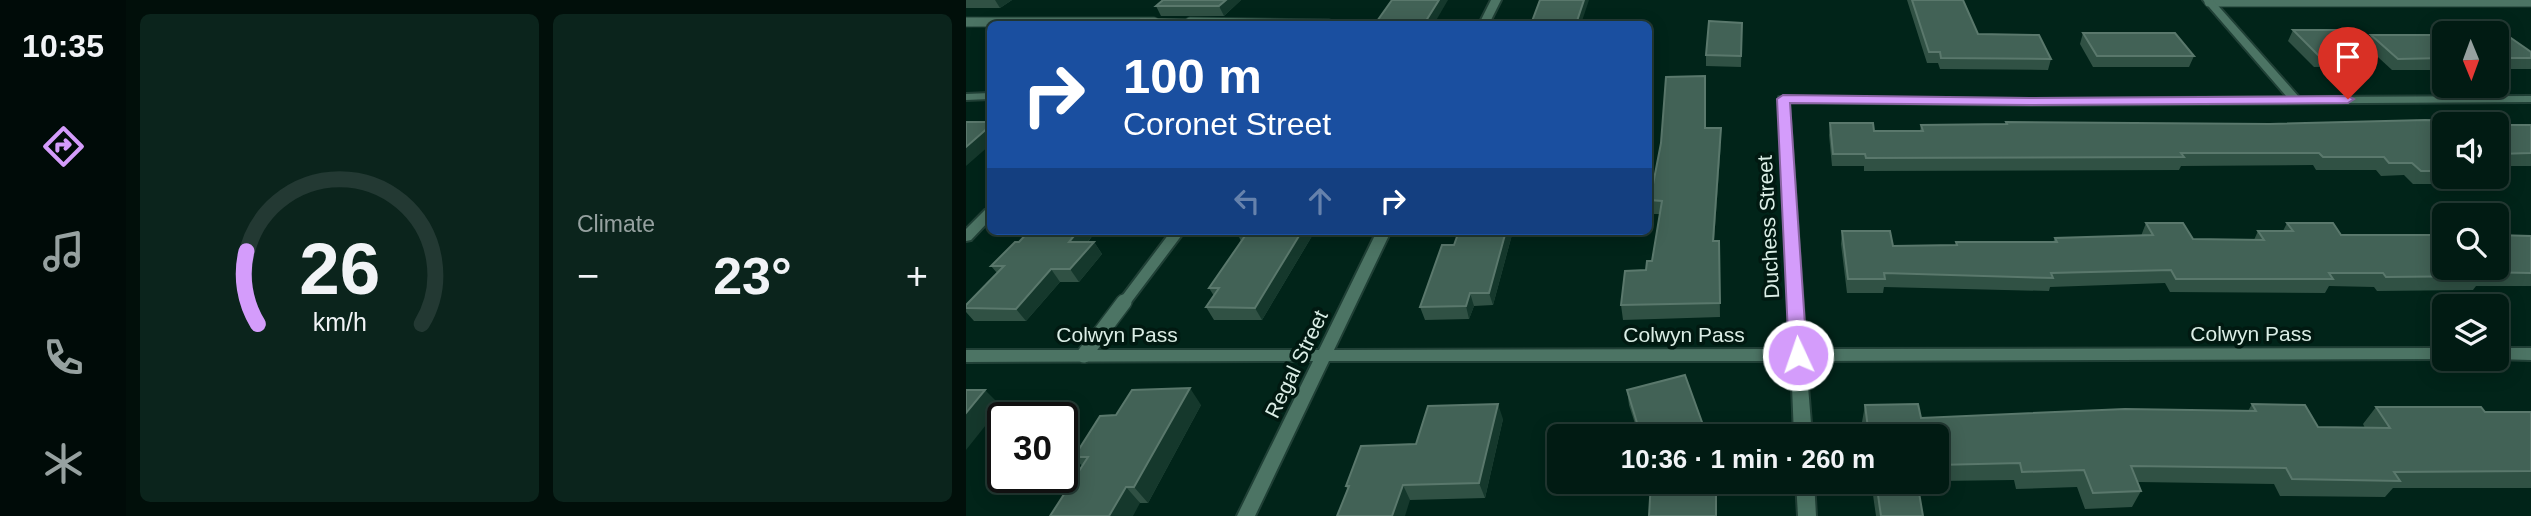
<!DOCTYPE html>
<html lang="en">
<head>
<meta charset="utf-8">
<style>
  body { margin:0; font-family:Helvetica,sans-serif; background:#0b241c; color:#f1f3f6; height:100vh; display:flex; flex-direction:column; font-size:26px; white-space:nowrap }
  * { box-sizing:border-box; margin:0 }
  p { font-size:23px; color:#96a1a0 }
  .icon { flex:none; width:38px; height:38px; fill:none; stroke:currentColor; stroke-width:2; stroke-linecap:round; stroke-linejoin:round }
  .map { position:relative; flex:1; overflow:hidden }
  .drawer { display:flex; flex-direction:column; gap:14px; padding:14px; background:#010f0a; width:840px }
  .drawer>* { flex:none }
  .banner { position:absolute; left:21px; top:21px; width:665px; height:214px; border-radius:10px; box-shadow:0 4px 18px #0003,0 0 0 2px #233933; background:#1a4fa0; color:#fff; overflow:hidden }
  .needle { width:46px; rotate:179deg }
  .tools { position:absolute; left:1466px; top:21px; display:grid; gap:14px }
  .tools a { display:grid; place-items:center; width:77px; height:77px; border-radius:10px; background:#011b13; box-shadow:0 4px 18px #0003,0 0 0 2px #233933; font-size:35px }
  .speed { position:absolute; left:21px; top:402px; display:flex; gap:14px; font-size:35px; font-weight:700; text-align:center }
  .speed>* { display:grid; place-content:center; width:91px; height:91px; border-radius:50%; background:#011b13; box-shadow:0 4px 18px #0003,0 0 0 2px #233933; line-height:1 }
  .speed .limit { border:4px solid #111; border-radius:10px; background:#fff; color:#111 }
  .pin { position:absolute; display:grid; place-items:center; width:60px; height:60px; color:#fff; margin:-72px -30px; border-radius:50% 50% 50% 0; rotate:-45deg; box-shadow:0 0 7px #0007 }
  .pin .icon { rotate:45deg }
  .me { position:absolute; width:77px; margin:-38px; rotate:357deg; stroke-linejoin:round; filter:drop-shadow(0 0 5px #0008) }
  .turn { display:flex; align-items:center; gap:24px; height:147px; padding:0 21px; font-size:32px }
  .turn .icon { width:91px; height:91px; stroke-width:2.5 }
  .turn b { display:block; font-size:49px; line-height:60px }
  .lanes { display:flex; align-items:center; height:66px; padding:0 21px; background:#0003; justify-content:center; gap:35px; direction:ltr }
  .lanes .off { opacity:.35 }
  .big { font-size:52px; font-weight:600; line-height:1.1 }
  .drawer .card { flex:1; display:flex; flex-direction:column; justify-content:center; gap:10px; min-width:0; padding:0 24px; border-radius:10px; background:#0b241c }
  .drawer .dial { align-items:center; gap:0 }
  .dial svg { height:182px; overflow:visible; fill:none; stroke:#233933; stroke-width:7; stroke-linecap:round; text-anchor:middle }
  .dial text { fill:#f1f3f6; stroke:none }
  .heat { display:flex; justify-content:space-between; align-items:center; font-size:38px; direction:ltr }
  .drawer .tiles { flex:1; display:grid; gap:14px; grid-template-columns:repeat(2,1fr) }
  .trip { position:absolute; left:581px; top:424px; width:402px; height:70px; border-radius:10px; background:#011b13; box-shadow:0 4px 18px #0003,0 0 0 2px #233933; font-weight:600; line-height:70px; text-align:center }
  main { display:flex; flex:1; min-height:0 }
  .tab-bar { display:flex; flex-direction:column; width:126px; justify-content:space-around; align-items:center; background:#000b08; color:#96a1a0 }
  .tab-bar .icon { width:49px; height:49px }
  .tab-bar .selected { color:#d49cfb }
  .tab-bar b { font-size:32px; color:#f1f3f6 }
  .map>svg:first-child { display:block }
</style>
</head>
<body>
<main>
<nav class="tab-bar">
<b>10:35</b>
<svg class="icon selected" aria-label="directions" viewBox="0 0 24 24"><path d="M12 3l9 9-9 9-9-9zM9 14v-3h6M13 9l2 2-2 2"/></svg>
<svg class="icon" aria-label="music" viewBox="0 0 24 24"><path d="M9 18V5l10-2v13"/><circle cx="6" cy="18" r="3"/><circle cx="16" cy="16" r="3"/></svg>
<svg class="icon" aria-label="phone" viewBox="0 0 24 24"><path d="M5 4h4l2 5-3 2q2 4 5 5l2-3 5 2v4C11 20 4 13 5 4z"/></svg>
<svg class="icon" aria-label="climate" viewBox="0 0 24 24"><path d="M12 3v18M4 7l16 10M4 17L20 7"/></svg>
</nav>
<section class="drawer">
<div class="tiles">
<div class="card dial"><svg viewBox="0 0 100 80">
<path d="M14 69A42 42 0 1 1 86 69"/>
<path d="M14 69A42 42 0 0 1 9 37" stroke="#d49cfb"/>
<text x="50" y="56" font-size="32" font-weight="700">26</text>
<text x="50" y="72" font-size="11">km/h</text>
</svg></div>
<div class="card"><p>Climate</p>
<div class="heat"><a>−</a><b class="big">23°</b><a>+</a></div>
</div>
</div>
</section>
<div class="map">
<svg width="1565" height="516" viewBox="0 0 1565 516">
  <rect width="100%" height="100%" fill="#012419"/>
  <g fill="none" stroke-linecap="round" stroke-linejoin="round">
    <!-- service-far2 casing -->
    <g stroke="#204036" stroke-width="11">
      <g id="service-far2">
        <polyline points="1243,2 1565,2"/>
        <polyline points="0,22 188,22"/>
        <polyline points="224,22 363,24"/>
      </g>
    </g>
    <!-- service-far1 casing -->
    <g stroke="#204036" stroke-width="15">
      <polyline id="service-far1" points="157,304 212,231"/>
    </g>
    <!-- service casing -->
    <g stroke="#204036" stroke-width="18">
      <polyline id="service" points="118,355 158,302"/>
    </g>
    <!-- minor casing -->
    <g stroke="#204036" stroke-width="4">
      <g id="minor">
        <polygon points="525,0 535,0 523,24 513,24"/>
        <polygon points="1237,0 1247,0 1333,97 1565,96 1565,102 1064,105 823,102 840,349 1479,348 1479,359 1483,359 840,361 846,436 828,436 825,361 363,361 289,516 271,516 347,361 0,362 0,350 353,350 411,231 425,231 368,350 824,349 813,97 1064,99 1321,97"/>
        <polygon points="24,93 24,99 0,100 0,94"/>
        <polygon points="24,209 24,220 5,240 0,241 0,229 19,210"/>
        <polygon points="1531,348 1565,348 1565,360 1527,359 1531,359"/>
        <polygon points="830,481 848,481 850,516 832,516"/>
      </g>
    </g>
    <!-- service-far2 -->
    <use href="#service-far2" stroke="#4c7464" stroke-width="9"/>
    <!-- service-far1 -->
    <use href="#service-far1" stroke="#4c7464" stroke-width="11"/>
    <!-- service -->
    <use href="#service" stroke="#4c7464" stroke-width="15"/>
    <!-- minor -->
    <use href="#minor" fill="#4c7464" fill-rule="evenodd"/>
  </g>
  <!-- wall -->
  <g fill="#305144">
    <polygon points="0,0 46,0 34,8 0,8"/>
    <polygon points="197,0 275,0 258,16 195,16 190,6"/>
    <polygon points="941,0 997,0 1012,34 1085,59 1082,70 974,69 972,63 961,63"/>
    <polygon points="776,23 775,67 740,66 740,55"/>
    <polygon points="1327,30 1397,55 1391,66 1348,67 1322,41"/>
    <polygon points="1117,33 1228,56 1223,67 1127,67 1114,44"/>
    <polygon points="1405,35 1479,35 1479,70 1426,70 1400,46"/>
    <polygon points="1531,36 1565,52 1565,69 1531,69"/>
    <polygon points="739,89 739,128 755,142 748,241 753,241 754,317 657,320 655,305 686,261 694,214 685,214 684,200"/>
    <polygon points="1040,122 1304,124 1479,124 1479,177 1485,177 1480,184 1447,184 1438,175 1415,176 1410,170 1350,170 1347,165 1215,166 1213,170 898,171 898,166 866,166 863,135 864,123 908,131 954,131 955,125 1040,124"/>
    <rect x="1531" y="125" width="34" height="41"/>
    <polygon points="1180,223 1227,239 1288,240 1292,231 1317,231 1321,223 1375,235 1565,236 1565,286 1510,286 1507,290 1411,291 1408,287 1363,286 1359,293 1204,292 1199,283 1084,287 1083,291 918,287 917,293 881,293 875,244 876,231 927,246 990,245 990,242 1087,242 1089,238 1175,236"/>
    <polygon points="63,231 130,231 122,242 128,242 136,254 113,282 94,282 60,321 8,321 0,312 0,305 31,273 25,266 53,242"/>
    <polygon points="267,231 349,231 296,320 248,320 240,307 248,296 243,288 275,241 272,235 269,235"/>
    <polygon points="493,231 547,231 527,305 508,306 503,319 459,320 454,307 488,245"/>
    <polygon points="661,390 741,436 673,436 663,405"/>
    <polygon points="1286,404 1352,427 1399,428 1397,424 1410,407 1519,412 1565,412 1565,488 1427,488 1419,497 1314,496 1308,484 1172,482 1175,491 1166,507 1119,509 1111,487 1050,489 1048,480 971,481 971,436 898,436 896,422 899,405 955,418 1282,411"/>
    <polygon points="235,405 182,503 174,503 116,466 108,457 150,415"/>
    <polygon points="537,419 519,498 444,500 381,489 380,486"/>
    <polygon points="905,481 961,481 951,481 957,516 910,516"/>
  </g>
  <!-- shaded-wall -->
  <g fill="#15382c">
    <polygon points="29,0 46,0 34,8"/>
    <polygon points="260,0 275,0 258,16 253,6"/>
    <polygon points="473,0 482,0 468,24 458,24"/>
    <polygon points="618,0 623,0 615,24 610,24"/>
    <polygon points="24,126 24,145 0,166 0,147"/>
    <polygon points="755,128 755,142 747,255 747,241"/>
    <polygon points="112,231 130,231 112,254 103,242"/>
    <polygon points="336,231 349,231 296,320 289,308"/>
    <polygon points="540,231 547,231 527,305 523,293"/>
    <polygon points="128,242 136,254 113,282 104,269"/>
    <polygon points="85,269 94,282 60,321 50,309"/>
    <polygon points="504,293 508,306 503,319 500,306"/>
    <polygon points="224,388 235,405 182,503 168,487"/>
    <polygon points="19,390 35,406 0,450 0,413"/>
    <polygon points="532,404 537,419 519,498 513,483"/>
    <polygon points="437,485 444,500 439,516 426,516"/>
    <polygon points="160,487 174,503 167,516 143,516"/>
  </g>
  <!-- building -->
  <g fill="#426256" stroke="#5a786c" stroke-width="2">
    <polygon points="197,0 260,0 253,6 190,6"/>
    <polygon points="426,0 473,0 458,24 409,24"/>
    <polygon points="574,0 618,0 610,24 565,24"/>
    <polygon points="946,0 997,0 1012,34 1073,35 1085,59 975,58 974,52 963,52"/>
    <polygon points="175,19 239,20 234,24 169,24"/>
    <polygon points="743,21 776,23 775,56 740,55"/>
    <polygon points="1327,30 1370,30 1397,55 1353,56"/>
    <polygon points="1117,33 1209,33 1228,56 1131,56"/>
    <polygon points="1405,35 1479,35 1479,58 1432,59"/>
    <polygon points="1531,36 1542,36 1565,52 1565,58 1531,58"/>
    <polygon points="739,76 739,128 755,128 747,241 753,241 754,303 655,305 659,271 680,270 681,261 686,261 696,201 684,200 695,143 700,77"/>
    <polygon points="1459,120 1507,121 1510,124 1479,124 1479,171 1455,171 1446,163 1423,163 1418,157 1357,157 1353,153 1215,153 1218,157 900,158 899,154 867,154 864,123 907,123 908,131 957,131 955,125 1041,124 1040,122 1304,124"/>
    <polygon points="0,122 24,122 24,126 0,147"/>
    <polygon points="1531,125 1565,125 1565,153 1531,154"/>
    <polygon points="1180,223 1217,223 1227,239 1298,240 1292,231 1327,231 1321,223 1367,223 1375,235 1479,235 1479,268 1531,268 1531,235 1565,236 1565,273 1514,272 1518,276 1420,277 1417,273 1363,273 1367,279 1210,279 1205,270 1085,273 1087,278 918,273 919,279 882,279 876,231 924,231 927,246 991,245 990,242 1091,242 1089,238 1187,235"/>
    <polygon points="63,231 112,231 103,242 128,242 104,269 85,269 50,309 0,308 0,305 38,266 25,266 49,242 53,242"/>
    <polygon points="272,231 336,231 289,308 240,307 253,288 243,288 281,233 271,233"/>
    <polygon points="493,231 540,231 523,293 504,293 500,306 454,307 476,245 488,245"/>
    <polygon points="719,375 741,436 675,436 661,390"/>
    <polygon points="224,388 168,487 160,487 143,516 84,516 122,457 108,457 134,416 150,415 166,390"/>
    <polygon points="0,390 19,390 0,413"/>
    <polygon points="532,404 513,483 437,485 426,516 371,516 383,486 380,486 395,446 450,444 462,406"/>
    <polygon points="952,404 955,418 1159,409 1290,411 1286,404 1339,405 1352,427 1424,428 1410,407 1515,407 1519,412 1565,412 1565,471 1428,472 1434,481 1326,479 1320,468 1165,466 1175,491 1127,493 1118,470 1056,472 1054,463 971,465 971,436 903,436 899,405"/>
    <polygon points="685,481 750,481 750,516 683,516"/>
    <polygon points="910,481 951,481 957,516 915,516"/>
  </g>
  <!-- route -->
  <polygon fill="#d49cfb" stroke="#8a65a3" stroke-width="2" points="817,95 1064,98 1382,96 1388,99 1382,103 1064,105 824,103 841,355 838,360 826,360 823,355 811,99"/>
  <g text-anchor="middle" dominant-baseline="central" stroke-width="7" stroke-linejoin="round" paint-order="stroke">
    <!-- street labels -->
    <g font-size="21" fill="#dbeee6" stroke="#011911">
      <text transform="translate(802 227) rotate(-93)">Duchess Street</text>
      <text x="1285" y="333">Colwyn Pass</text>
      <text x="151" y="334">Colwyn Pass</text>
      <text x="718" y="334">Colwyn Pass</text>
      <text transform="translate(330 364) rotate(-64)">Regal Street</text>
    </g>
  </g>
</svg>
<div class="tools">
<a><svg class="needle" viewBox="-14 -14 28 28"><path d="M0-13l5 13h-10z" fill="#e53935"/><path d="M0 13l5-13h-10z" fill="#96a1a0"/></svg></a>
<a><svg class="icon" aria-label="sound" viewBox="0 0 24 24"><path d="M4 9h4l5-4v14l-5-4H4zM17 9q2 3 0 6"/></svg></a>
<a><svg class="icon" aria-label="search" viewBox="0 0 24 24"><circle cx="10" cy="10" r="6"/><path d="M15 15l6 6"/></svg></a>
<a><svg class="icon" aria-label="layers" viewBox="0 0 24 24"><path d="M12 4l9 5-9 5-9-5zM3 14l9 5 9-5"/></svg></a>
</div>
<div class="speed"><div class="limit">30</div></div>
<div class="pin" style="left:1382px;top:99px;background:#d93025"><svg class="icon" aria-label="arrive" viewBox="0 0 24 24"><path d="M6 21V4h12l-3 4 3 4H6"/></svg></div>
<svg class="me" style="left:832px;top:355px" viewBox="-20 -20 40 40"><circle r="17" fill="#d49cfb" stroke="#fff" stroke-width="3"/><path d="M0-11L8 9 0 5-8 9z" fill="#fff"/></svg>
<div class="trip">10:36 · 1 min · 260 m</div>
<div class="banner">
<div class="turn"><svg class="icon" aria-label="right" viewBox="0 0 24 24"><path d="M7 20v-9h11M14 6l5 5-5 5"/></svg><div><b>100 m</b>Coronet Street</div></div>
<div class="lanes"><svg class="icon off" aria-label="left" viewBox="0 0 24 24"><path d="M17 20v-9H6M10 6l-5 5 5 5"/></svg><svg class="icon off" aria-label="ahead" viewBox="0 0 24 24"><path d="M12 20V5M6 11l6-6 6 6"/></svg><svg class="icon" aria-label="right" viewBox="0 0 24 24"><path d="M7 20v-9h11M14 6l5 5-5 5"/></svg></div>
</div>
</div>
</main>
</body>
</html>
